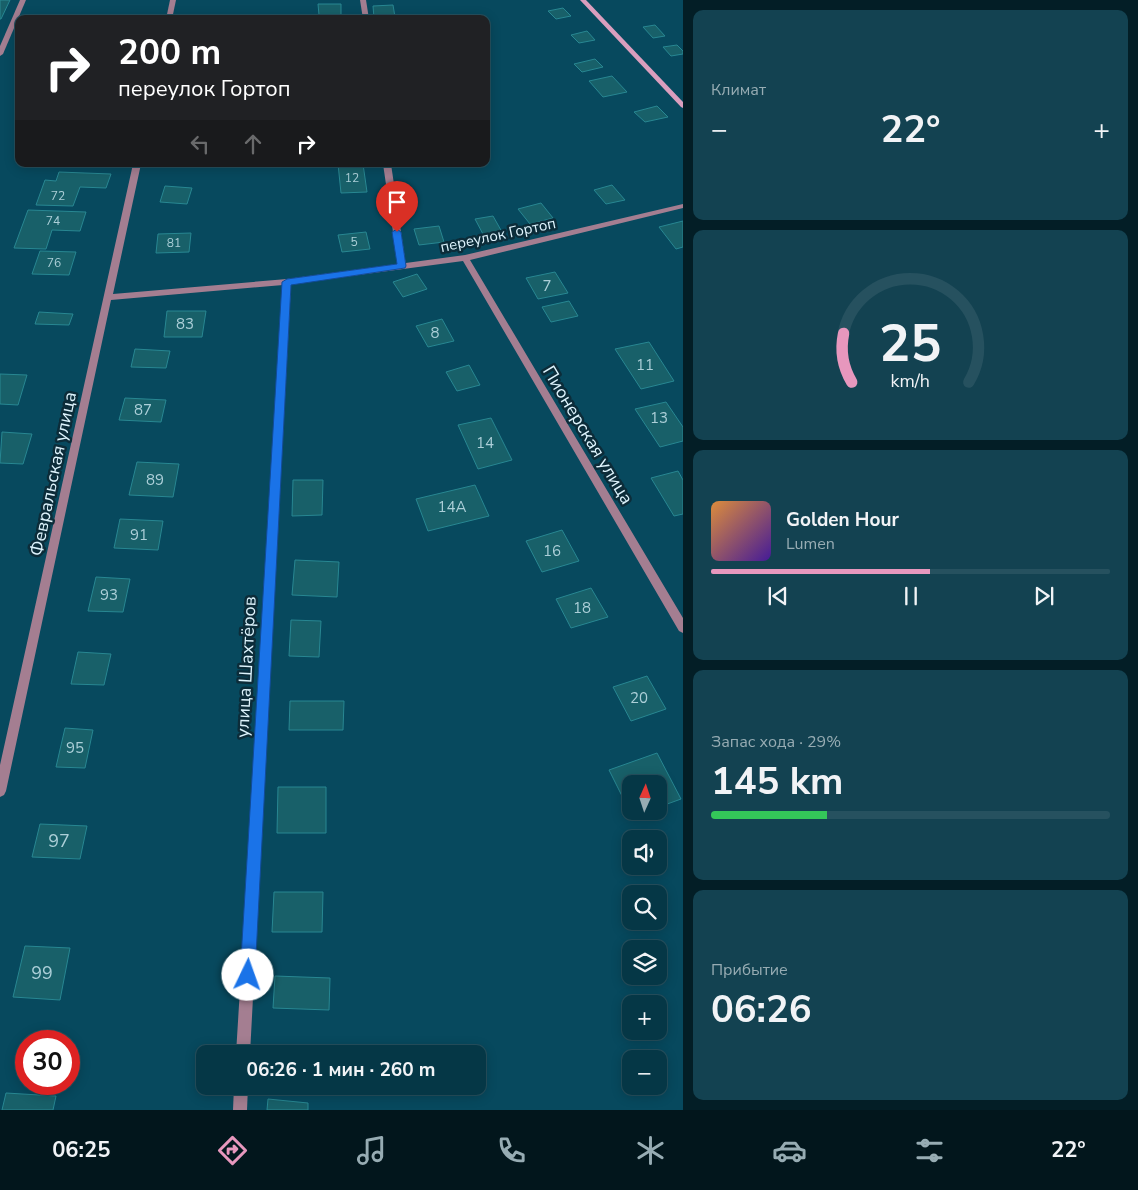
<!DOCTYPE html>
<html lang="ru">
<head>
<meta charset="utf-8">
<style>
  body { margin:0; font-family:"Nunito Sans",sans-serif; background:#134251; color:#f1f3f6; height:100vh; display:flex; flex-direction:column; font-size:19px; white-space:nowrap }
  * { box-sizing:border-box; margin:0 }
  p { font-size:16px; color:#97acb3 }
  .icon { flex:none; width:28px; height:28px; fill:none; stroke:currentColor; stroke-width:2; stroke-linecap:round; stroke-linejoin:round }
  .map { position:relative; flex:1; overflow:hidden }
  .drawer { display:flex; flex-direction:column; gap:10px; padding:10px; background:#031e26; width:455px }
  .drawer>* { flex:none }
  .hud { position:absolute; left:15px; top:15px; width:475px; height:152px; border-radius:10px; box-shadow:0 2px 12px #0003,0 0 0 1px #26515f; background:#202124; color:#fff; overflow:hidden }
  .needle { width:32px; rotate:3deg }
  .buttons { position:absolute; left:622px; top:775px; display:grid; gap:10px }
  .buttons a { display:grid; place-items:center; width:45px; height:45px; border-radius:10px; background:#053746; box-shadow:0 2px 12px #0003,0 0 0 1px #26515f; font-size:25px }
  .speed { position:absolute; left:15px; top:1030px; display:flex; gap:10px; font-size:25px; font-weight:700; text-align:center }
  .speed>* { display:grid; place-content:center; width:65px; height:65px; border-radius:50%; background:#053746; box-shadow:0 2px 12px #0003,0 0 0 1px #26515f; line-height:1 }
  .speed .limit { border:8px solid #d22; background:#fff; color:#111 }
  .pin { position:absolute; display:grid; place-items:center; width:42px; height:42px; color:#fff; margin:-51px -21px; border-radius:50% 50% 50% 0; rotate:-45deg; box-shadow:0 0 5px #0007 }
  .pin .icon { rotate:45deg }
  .me { position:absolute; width:55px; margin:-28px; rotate:3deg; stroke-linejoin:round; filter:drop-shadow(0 0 4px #0008) }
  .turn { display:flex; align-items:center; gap:18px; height:105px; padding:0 20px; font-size:22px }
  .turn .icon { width:65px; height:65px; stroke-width:2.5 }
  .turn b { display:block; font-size:35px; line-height:42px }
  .lanes { display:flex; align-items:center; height:48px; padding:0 20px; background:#0003; justify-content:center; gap:25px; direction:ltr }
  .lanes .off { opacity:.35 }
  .big { font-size:38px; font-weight:700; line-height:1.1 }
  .drawer .card { flex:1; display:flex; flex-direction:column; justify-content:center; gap:8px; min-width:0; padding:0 18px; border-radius:10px; background:#134251 }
  .drawer .dial { align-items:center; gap:0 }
  .dial svg { height:130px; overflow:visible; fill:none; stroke:#26515f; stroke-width:7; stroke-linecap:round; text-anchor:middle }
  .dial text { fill:#f1f3f6; stroke:none }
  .song { display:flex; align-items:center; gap:15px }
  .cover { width:60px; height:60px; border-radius:8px; background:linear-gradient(135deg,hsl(30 70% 55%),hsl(260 70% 35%)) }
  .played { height:5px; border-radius:2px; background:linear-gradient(90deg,#e797bd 55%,#26515f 55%) }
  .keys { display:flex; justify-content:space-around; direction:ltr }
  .heat { display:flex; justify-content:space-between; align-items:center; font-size:28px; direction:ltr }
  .charge { height:8px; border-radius:4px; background:linear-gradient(90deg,#34c759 29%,#26515f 0) }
  .trip { position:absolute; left:196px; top:1045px; width:290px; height:50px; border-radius:10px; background:#053746; box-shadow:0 2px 12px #0003,0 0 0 1px #26515f; font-weight:700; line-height:50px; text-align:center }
  .dock { display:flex; height:80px; justify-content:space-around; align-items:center; background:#02161c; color:#97acb3 }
  .dock .icon { width:35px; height:35px }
  .dock .active { color:#e797bd }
  .dock b { font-size:22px; color:#f1f3f6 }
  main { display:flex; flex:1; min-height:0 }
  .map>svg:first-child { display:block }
</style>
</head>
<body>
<main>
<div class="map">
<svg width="683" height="1110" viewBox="0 0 683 1110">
  <rect width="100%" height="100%" fill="#07495e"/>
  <!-- building -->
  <g fill="#186069" stroke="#288792">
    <polygon points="0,0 10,0 1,19 0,19"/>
    <polygon points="318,4 341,4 341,15 319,15"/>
    <polygon points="393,5 395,17 374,18 373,6"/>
    <polygon points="563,8 571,16 556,19 548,11"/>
    <polygon points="655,25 665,36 653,38 643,27"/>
    <polygon points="587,31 595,40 579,43 571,35"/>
    <polygon points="677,45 683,51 683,54 671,56 663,47"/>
    <polygon points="595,59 603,67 582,72 574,64"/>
    <polygon points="612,76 627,92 603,97 589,81"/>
    <polygon points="657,106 668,117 645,122 634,112"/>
    <polygon points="171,164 194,164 194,167 170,166"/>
    <polygon points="338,164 363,164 367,192 341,193"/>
    <polygon points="59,172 111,174 106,188 80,187 73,206 36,205 45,180 56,181"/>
    <polygon points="612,185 625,200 606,204 594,190"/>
    <polygon points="165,186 192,188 187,204 160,202"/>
    <polygon points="541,203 553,218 530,224 518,209"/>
    <polygon points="28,210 86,212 80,231 52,230 46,249 14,248"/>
    <polygon points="493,216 502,232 484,236 475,219"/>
    <polygon points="683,221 683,247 676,249 659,227"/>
    <polygon points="439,226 444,242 419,245 414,229"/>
    <polygon points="366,232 370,249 342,252 338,235"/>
    <polygon points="191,233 189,252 156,253 158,234"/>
    <polygon points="40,251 76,252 69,275 32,274"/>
    <polygon points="555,272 568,293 538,299 526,278"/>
    <polygon points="417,274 427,289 403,297 393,282"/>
    <polygon points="569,301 578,316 551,322 542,307"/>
    <polygon points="167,311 206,311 202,337 164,337"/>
    <polygon points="39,312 73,314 69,325 35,324"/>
    <polygon points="442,319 454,341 428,347 416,326"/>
    <polygon points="649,342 674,381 641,389 615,349"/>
    <polygon points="135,349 170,351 166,368 131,367"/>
    <polygon points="469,365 480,385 457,391 446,372"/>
    <polygon points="0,374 27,375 18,405 0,404"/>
    <polygon points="125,398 166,400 161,422 119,420"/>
    <polygon points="666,402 683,427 683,441 660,447 635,409"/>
    <polygon points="491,418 512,460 478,469 458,425"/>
    <polygon points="2,432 32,434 23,464 0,463"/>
    <polygon points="137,462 179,464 173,497 129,495"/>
    <polygon points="678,471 683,480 683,514 674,516 651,478"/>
    <polygon points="293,480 323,480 322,515 292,516"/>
    <polygon points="475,485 489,516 428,531 416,499"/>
    <polygon points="120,519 163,521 158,550 114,548"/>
    <polygon points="562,530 579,561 542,572 526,541"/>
    <polygon points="295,560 339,562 337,597 292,595"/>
    <polygon points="96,577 130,579 123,612 88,611"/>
    <polygon points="591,588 608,617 571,628 556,599"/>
    <polygon points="291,620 321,621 319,657 289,656"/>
    <polygon points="78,652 111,654 104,685 71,684"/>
    <polygon points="647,676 666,709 631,721 613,687"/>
    <polygon points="290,701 344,701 343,730 289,730"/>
    <polygon points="65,728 93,730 85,768 56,767"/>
    <polygon points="657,753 681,799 659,807 659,784 631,784 631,811 646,811 632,816 609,770"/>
    <polygon points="278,787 326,787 326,833 277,833"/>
    <polygon points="40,824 87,826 80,859 32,857"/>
    <polygon points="274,892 323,892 322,932 272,932"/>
    <polygon points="25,946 70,948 60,1000 13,997"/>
    <polygon points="275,976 330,978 329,1010 273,1008"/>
    <polygon points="6,1093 56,1096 53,1110 2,1110"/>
    <polygon points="268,1099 308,1103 308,1110 267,1110"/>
  </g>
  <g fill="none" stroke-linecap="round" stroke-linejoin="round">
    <!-- service -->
    <g fill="#a47e91" fill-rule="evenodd">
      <polygon points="360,0 366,0 369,19 363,19"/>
      <polygon points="383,164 391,164 406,266 402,269 398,266"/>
    </g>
    <!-- minor -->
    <g fill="#a47e91" fill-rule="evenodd">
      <polygon points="20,0 26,0 3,54 0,56 0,46"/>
      <polygon points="170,0 176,0 172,19 166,19"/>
      <polygon points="133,164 141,164 113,294 287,279 465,255 683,204 683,208 470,260 683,618 683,633 679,631 463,261 291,284 250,1054 236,1054 283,285 111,300 6,791 4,795 0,797 0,765"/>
      <polygon points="234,1086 248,1086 247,1110 233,1110"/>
    </g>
    <!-- secondary -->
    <polygon fill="#da9ebe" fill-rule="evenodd" points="580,0 586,0 683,102 683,108 681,107"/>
  </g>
  <!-- route -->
  <polygon fill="#1a73e8" stroke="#114b97" points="397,229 401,232 406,266 405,268 291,285 255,975 253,980 248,982 242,980 240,975 282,282 287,279 397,264 392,232"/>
  <g text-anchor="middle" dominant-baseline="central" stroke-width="5" stroke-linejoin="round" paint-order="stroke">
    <!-- far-number labels -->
    <g font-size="12" fill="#accfd8">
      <text x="352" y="178">12</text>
      <text x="58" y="196">72</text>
      <text x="53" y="221">74</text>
      <text x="354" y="242">5</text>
      <text x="174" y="243">81</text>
      <text x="54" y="263">76</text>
    </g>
    <!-- far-street labels -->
    <g font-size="15" fill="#def4fd" stroke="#0c2c39">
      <text transform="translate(498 235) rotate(-12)">переулок Гортоп</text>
    </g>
    <!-- number labels -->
    <g font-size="15" fill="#accfd8">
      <text x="547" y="286">7</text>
      <text x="185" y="324">83</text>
      <text x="435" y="333">8</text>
      <text x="645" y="365">11</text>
      <text x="143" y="410">87</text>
      <text x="659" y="418">13</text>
      <text x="485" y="443">14</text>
      <text x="155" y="480">89</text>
      <text x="452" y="507">14А</text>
      <text x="139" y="535">91</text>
      <text x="552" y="551">16</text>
      <text x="109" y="595">93</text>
      <text x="582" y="608">18</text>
      <text x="639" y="698">20</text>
      <text x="75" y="748">95</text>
    </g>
    <!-- street labels -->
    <g font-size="18" fill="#def4fd" stroke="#0c2c39">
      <text transform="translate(588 435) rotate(59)">Пионерская улица</text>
      <text transform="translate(53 474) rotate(-78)">Февральская улица</text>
      <text transform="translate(246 667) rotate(-87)">улица Шахтёров</text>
    </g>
    <!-- near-number labels -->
    <g font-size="18" fill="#accfd8">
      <text x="59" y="841">97</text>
      <text x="42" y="973">99</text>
    </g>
  </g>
</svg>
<div class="buttons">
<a><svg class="needle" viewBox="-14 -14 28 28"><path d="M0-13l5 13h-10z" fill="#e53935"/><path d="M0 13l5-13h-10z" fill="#97acb3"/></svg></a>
<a><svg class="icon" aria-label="sound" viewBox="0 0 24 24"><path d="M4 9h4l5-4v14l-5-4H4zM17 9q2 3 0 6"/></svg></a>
<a><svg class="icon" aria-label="search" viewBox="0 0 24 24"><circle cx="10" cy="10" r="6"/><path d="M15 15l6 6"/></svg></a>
<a><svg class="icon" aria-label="layers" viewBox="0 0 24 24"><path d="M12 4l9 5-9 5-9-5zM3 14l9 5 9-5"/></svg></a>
<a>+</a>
<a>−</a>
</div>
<div class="speed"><div class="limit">30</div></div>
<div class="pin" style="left:397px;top:232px;background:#d93025"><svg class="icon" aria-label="arrive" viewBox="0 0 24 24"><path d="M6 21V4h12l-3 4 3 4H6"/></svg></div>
<svg class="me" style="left:248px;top:975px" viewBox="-20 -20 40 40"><circle r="19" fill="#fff"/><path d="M0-13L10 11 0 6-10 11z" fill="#1a73e8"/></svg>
<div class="trip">06:26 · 1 мин · 260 m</div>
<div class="hud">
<div class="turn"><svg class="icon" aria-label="right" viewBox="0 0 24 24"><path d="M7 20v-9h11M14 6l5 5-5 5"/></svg><div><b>200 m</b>переулок Гортоп</div></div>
<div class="lanes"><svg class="icon off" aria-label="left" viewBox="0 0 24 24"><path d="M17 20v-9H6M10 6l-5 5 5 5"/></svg><svg class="icon off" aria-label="ahead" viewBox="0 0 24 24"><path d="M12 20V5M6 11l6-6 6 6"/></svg><svg class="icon" aria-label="right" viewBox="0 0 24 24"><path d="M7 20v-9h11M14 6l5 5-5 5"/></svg></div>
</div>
</div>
<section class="drawer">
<div class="card"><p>Климат</p>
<div class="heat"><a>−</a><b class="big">22°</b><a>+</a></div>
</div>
<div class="card dial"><svg viewBox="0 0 100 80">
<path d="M14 69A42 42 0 1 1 86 69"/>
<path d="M14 69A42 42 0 0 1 9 39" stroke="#e797bd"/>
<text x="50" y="56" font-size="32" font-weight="700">25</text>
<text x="50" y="72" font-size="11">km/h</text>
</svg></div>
<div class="card">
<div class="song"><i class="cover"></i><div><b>Golden Hour</b><p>Lumen</p></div></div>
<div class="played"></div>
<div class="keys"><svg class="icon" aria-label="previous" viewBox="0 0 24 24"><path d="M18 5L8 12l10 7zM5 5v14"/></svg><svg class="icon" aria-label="pause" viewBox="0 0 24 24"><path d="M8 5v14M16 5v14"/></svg><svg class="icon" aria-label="next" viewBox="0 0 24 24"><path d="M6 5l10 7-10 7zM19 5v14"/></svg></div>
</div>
<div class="card"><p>Запас хода · 29%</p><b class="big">145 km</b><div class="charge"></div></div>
<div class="card"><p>Прибытие</p><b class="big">06:26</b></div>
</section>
</main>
<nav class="dock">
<b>06:25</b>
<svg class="icon active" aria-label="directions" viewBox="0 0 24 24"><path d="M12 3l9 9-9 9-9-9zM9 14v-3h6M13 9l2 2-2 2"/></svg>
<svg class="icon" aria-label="music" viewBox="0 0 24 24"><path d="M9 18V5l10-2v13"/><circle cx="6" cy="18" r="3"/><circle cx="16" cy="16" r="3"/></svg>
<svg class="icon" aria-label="phone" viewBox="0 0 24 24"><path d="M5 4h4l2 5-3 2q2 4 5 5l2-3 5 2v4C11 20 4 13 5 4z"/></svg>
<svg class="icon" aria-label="climate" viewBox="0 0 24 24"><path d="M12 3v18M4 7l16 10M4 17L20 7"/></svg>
<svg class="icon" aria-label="car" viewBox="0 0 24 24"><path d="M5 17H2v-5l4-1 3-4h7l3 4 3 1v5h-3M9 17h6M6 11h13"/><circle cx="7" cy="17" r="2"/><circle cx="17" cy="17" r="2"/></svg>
<svg class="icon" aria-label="filters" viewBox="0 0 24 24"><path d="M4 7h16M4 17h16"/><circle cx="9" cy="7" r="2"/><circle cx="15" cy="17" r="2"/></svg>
<b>22°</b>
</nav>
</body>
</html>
